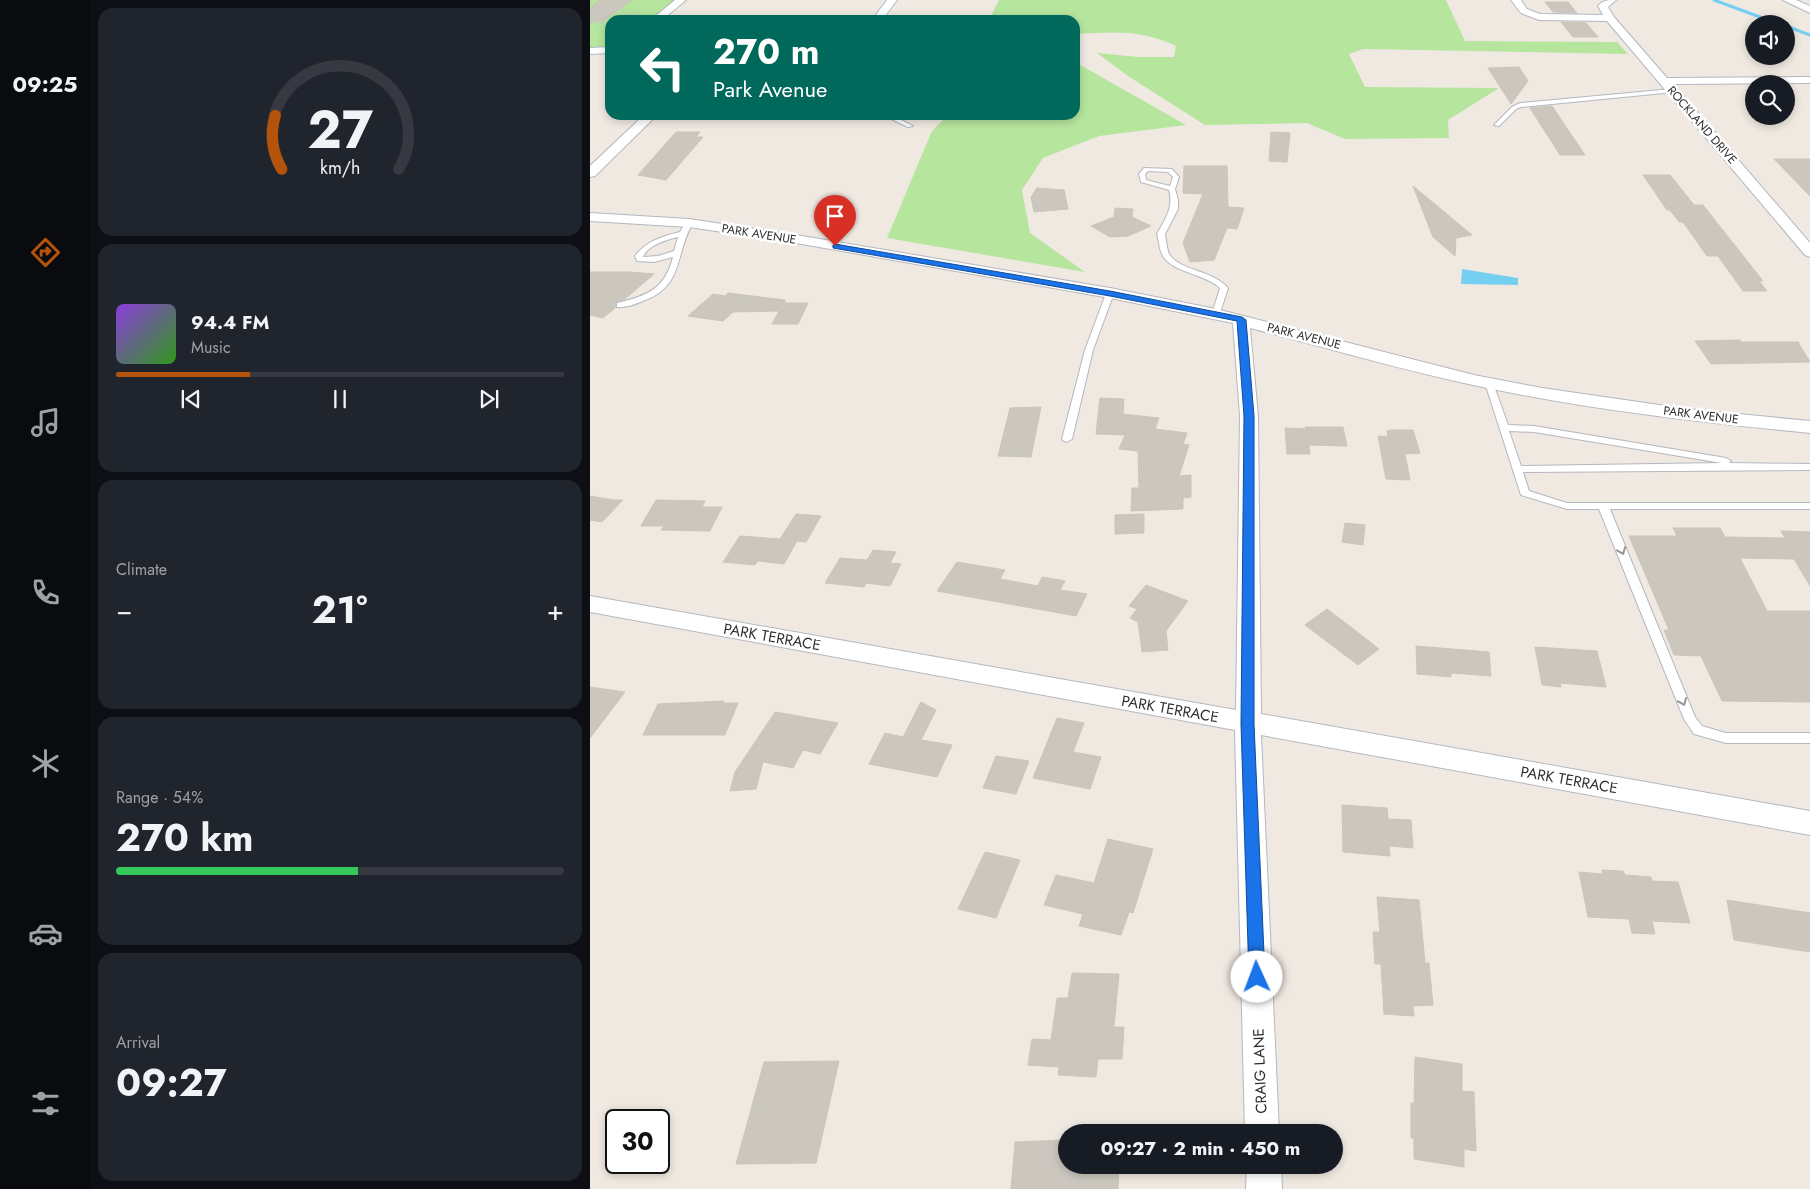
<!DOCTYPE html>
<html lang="en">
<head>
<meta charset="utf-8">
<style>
  body { margin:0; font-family:Jost,sans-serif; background:#20242c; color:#f1f3f6; height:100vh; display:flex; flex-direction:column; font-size:19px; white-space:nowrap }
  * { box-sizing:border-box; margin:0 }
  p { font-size:16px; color:#9ea1a6 }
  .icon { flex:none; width:28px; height:28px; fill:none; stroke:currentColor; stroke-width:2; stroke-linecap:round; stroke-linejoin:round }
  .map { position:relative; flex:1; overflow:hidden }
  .drawer { display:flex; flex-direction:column; gap:8px; padding:8px; background:#0d0f14; width:500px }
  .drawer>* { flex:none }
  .guide { position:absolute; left:15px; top:15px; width:475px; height:105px; border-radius:15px; box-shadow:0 2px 8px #0003; background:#00695c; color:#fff; overflow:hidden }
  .controls { position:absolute; left:1155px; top:15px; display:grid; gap:10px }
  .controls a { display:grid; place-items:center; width:50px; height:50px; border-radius:50%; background:#171b24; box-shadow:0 2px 8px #0003; font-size:25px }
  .speed { position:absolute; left:15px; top:1109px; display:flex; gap:10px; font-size:25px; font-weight:700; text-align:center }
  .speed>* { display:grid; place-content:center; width:65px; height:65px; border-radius:50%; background:#171b24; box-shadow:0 2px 8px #0003; line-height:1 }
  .speed .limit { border:2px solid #111; border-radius:8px; background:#fff; color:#111 }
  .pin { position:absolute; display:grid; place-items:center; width:42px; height:42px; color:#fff; margin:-51px -21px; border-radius:50% 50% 50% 0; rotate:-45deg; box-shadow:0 0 5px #0007 }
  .pin .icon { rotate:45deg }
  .me { position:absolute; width:55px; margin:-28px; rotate:358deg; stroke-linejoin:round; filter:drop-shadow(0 0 4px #0008) }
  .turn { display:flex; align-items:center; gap:18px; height:105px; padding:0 25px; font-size:22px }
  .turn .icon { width:65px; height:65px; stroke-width:2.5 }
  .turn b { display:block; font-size:35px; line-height:42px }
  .big { font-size:38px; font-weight:700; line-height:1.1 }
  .drawer .tile { flex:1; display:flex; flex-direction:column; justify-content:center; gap:8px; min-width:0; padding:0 18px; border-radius:15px; background:#20242c }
  .drawer .dial { align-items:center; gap:0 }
  .dial svg { height:130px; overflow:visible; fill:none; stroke:#363941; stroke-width:7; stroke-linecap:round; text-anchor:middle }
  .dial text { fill:#f1f3f6; stroke:none }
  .song { display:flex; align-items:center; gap:15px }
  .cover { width:60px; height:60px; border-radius:8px; background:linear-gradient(135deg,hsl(270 70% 55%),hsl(110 70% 35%)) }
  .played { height:5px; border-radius:2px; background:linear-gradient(90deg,#b45309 30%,#363941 30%) }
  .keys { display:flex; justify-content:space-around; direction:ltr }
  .heat { display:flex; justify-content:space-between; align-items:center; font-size:28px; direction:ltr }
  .charge { height:8px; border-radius:4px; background:linear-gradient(90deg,#34c759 54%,#363941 0) }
  .trip { position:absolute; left:468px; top:1124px; width:285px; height:50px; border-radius:25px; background:#171b24; box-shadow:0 2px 8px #0003; font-weight:700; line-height:50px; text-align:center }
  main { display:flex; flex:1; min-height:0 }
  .tab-bar { display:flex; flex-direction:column; width:90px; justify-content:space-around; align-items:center; background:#090b0e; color:#9ea1a6 }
  .tab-bar .icon { width:35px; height:35px }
  .tab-bar .active { color:#b45309 }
  .tab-bar b { font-size:22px; color:#f1f3f6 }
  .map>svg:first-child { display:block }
</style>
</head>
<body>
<main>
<nav class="tab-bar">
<b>09:25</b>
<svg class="icon active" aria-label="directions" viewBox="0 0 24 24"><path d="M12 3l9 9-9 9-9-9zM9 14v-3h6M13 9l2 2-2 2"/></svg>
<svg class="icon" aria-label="music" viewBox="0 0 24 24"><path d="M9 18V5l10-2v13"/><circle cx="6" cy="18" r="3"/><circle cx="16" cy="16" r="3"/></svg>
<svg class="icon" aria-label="phone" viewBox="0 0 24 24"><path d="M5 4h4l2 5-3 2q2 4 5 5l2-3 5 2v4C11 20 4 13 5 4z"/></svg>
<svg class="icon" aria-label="climate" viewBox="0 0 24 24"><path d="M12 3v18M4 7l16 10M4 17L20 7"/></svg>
<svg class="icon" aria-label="car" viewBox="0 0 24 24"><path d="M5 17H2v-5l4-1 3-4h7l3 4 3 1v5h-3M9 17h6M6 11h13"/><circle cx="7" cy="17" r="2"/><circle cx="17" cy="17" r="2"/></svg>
<svg class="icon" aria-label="filters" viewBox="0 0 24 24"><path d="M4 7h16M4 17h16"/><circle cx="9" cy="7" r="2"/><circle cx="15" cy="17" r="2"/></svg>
</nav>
<section class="drawer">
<div class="tile dial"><svg viewBox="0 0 100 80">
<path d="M14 69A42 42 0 1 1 86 69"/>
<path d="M14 69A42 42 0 0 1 10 36" stroke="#b45309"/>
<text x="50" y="56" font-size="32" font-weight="700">27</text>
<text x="50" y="72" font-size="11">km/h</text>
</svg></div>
<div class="tile">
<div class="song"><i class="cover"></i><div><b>94.4 FM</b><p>Music</p></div></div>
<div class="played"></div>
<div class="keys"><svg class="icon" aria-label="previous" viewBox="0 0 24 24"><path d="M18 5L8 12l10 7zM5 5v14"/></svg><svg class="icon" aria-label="pause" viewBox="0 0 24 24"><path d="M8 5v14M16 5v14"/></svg><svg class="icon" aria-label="next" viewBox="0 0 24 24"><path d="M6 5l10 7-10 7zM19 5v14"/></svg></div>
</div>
<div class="tile"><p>Climate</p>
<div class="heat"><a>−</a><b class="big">21°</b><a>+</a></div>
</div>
<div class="tile"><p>Range · 54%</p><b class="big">270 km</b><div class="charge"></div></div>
<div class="tile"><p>Arrival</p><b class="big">09:27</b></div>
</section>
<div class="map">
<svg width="1220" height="1189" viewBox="0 0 1220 1189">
  <rect width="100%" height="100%" fill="#efe9e1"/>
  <!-- green -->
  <g fill="#b6e59e">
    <polygon points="0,0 86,0 62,20 20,20 20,48 0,48"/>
    <path d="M409,0H856L875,41L1027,42L1038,54L773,49L759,54L775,87L909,88L858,120L859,138L755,139L717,123L615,125L538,76L507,53L548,57H584L586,46C550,29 523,32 485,34V20H399Z"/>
    <polygon points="485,62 596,125 509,136 453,158 432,190 440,233 495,272 297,238 342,131 358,115 485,115"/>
  </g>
  <!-- water -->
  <polygon fill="#75cff0" points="872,269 928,278 928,285 871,284"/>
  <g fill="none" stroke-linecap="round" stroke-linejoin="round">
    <!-- stream -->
    <g stroke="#75cff0" stroke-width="3">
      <polyline points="1124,0 1189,24"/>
      <polyline points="1196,26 1220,35"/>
    </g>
  </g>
  <!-- building -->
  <g fill="#cbc7bf" stroke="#cbc5ba">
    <polygon points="10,0 42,0 13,21 0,21 0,8"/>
    <polygon points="955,2 978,2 987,13 963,12"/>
    <polygon points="971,22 996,23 1008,37 983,37"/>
    <polygon points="929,67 938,81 921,104 898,68"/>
    <polygon points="962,106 995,155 970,155 940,108"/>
    <polygon points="86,132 110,132 106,137 113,137 76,180 48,175"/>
    <polygon points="681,132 700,133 697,162 679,161"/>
    <polygon points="1184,159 1220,159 1220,196"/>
    <polygon points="594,166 637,166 638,207 654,208 647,229 637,228 624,260 600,262 593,243 613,194 593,193"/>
    <polygon points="1053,175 1080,175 1104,205 1113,205 1173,281 1169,281 1177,291 1153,291 1128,256 1117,256 1093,222 1089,222 1080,210 1077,210"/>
    <polygon points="823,186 882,235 866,238 865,256 843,237"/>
    <polygon points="447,188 474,190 478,209 444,212 441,197"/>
    <polygon points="525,208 543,209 542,217 561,226 538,236 520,237 501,226 524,217"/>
    <polygon points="0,272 40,272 64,274 35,299 26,302 25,308 13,318 0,315"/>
    <polygon points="138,293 195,300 195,303 218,303 208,324 182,324 189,311 143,312 133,321 98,316 123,294 135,296"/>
    <polygon points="1150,340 1151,342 1208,342 1220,362 1121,364 1105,341"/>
    <polygon points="510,398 534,399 533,414 569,418 565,429 597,433 593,444 599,445 589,476 601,475 601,497 593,498 593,509 541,511 542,488 549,488 548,451 529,449 535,435 506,434"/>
    <polygon points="451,407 441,457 408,456 420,408"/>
    <polygon points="715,427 753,427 757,446 719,445 720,454 697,454 695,428 716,429"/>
    <polygon points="800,430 823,430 830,453 815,454 820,480 796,479 788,436 798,437 797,431"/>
    <polygon points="0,496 24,500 33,500 12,522 0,520"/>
    <polygon points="66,500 115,501 112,507 132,507 120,531 71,530 74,526 51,526"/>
    <polygon points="206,514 231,516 216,542 207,541 194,564 168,561 165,565 133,562 150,536 190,539"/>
    <polygon points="554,514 554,533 525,534 525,515"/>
    <polygon points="755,523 775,525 773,545 752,542"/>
    <polygon points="1083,528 1130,528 1135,537 1195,538 1191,531 1220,532 1220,586 1204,559 1150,558 1177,611 1220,611 1220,702 1132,701 1111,656 1084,655 1074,630 1079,630 1039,536 1087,536"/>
    <polygon points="283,550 306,552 300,563 311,564 300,586 276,583 274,587 235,583 250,558 277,560"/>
    <polygon points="367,562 415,570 410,579 448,586 452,577 475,581 470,590 497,594 486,616 347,591"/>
    <polygon points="556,585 598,601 576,631 578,650 552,652 548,622 540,618 547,609 539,606"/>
    <polygon points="737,609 766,631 789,649 768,665 715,625"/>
    <polygon points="826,646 899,652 901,676 861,673 861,677 827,674"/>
    <polygon points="945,647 1007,651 1016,687 970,683 971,687 952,685"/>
    <polygon points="0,687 35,692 0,738"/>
    <polygon points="134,701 133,703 148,703 135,735 53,735 68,704"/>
    <polygon points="331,702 346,710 331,740 362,745 347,777 279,764 295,733 313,737"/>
    <polygon points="185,712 248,723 230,754 213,750 203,768 173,762 166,789 140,791 145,772"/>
    <polygon points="467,718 494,723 483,752 511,757 500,789 443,778"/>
    <polygon points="406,756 439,761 426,794 393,788"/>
    <polygon points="752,805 797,808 798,819 821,820 823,848 799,846 800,856 753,852"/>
    <polygon points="518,839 563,849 543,913 539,912 531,935 489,926 493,914 454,905 466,875 504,883"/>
    <polygon points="395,852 430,860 406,918 368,909"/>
    <polygon points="1012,870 1033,871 1035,875 1061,877 1062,881 1088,882 1100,923 1062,921 1065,934 1042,933 1039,919 998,917 989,872 1013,874"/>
    <polygon points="787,897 829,900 835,963 839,963 843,1005 823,1006 824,1016 794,1014 791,964 785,964 783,932 790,932"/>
    <polygon points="1137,900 1220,913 1220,952 1144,940"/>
    <polygon points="482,973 529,974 524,1027 534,1027 532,1059 508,1059 506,1077 468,1075 469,1067 438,1065 442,1039 461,1040 467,998 478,998"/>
    <polygon points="825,1057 872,1064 872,1091 884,1092 886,1151 874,1149 874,1167 824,1159 824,1138 821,1138 821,1103 824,1103"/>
    <polygon points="249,1061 226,1163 146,1164 174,1062"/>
    <polygon points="476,1140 476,1165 529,1165 528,1189 421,1189 425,1142"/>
  </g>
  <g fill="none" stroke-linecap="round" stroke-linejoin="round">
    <!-- service casing -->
    <g stroke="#b4b7c1" stroke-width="2">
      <g id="service">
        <polygon points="1082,89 1084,92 931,107 926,109 909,126 904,125 922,107 930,103"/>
        <polygon points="293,115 301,115 323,126 318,127"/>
        <path d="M554,168L582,169L589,177L585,189L588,200V209L575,234C576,240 577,249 579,254C590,271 623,270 638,288L629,316L622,314L630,288C616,274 579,272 572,254C569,248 569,240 567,234C575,219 584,208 579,190L551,182L549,174ZM558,171L578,172L583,177L580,186L556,180L555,174Z"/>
        <path d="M96,221L103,223C84,254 95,286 53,301C46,304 35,308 27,307V303C57,296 75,289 83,257L64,262L47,261L45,256C56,241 73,236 90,232ZM88,237L84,251L68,256L53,257C58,245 76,240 88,237Z"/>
        <polygon points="517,291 524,293 503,350 482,439 477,442 474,441 472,439 495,350"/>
        <path d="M899,380L903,383L918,425L944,426L1136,458L1141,461L1139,463L1220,464V470L933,472L939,491L977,503H1220V509H1020L1105,717L1112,726L1136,733H1220V743H1136L1104,734L1094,719L1009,509H977L931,495L895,383ZM919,431L944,432L1132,463L931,466Z"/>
      </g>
    </g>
    <!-- minor casing -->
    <g stroke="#b4b7c1" stroke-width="2">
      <g id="minor">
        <polygon points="85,0 96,0 72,20 61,20"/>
        <polygon points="297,0 307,0 292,20 282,20"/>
        <path d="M921,0H931L937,9L950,14L1013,15L1008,6C1013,0 1018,0 1026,0L1018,7L1024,17L1077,78L1220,77V83L1083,84L1220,243V257L1215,255L1017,21L949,20L931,13Z"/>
        <polygon points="1193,0 1206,0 1220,6 1220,13"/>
        <polygon points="20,47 20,53 0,54 0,48"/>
        <polygon points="54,115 67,115 5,176 0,177 0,166"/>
        <path d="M0,213L99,219L206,235L520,288L626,309L884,375L952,388L1097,409L1220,421V433C1107,422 994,409 883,385C808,369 734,347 660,328L668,416L671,714L1220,811V835L671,735L689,1132H655L645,730L0,612V596L646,710L650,416L643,323L520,298L206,243L99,227L0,221Z"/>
        <polygon points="657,1165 691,1165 692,1189 656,1189"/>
      </g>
    </g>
    <!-- path -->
    <g stroke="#c9c9c9" stroke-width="1" stroke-dasharray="2 1" stroke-linecap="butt">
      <polyline points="0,10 34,9 33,15"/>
      <polyline points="27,20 33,15 44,14 58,6"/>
      <polyline points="0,23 17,23"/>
    </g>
    <!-- service -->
    <use href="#service" fill="#fff" fill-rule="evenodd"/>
    <!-- minor -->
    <use href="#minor" fill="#fff" fill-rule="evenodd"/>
  </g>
  <!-- one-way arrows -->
  <defs><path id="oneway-chevron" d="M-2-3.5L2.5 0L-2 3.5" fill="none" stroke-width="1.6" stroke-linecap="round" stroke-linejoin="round" transform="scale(1.25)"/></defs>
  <g stroke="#969696">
    <use href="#oneway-chevron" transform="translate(1032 551) rotate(68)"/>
    <use href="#oneway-chevron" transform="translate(1093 702) rotate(68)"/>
  </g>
  <!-- route -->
  <polygon fill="#1a73e8" stroke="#114b97" points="245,244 520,291 652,317 656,320 664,416 664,724 675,977 672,982 667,984 661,982 659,977 651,724 654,416 647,321 520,296 243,248 243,245"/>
  <g text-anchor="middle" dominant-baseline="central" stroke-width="5" stroke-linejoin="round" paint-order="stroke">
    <!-- far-street labels -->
    <g font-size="12" fill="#2e2e2e" stroke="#fff">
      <text transform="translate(1112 125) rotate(49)">ROCKLAND DRIVE</text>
      <text transform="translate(169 234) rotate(9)">PARK AVENUE</text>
      <text transform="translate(714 336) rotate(14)">PARK AVENUE</text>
      <text transform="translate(1111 415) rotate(7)">PARK AVENUE</text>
    </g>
    <!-- street labels -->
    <g font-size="15" fill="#2e2e2e" stroke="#fff">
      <text transform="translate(182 637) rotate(10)">PARK TERRACE</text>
      <text transform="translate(580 709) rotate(10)">PARK TERRACE</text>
      <text transform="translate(979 780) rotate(10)">PARK TERRACE</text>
      <text transform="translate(670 1071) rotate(-92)">CRAIG LANE</text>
    </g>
  </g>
</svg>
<div class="controls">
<a><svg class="icon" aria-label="sound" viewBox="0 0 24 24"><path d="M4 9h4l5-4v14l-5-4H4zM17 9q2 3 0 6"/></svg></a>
<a><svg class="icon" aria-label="search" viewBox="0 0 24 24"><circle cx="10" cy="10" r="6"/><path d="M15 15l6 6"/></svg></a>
</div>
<div class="speed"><div class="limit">30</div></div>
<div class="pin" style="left:245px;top:246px;background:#d93025"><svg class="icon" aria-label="arrive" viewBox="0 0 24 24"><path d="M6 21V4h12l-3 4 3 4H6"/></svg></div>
<svg class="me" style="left:667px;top:977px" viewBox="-20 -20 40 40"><circle r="19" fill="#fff"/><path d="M0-13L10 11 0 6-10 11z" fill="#1a73e8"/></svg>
<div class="trip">09:27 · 2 min · 450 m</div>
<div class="guide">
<div class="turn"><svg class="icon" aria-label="left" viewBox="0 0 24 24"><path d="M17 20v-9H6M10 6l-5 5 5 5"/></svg><div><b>270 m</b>Park Avenue</div></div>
</div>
</div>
</main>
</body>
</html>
